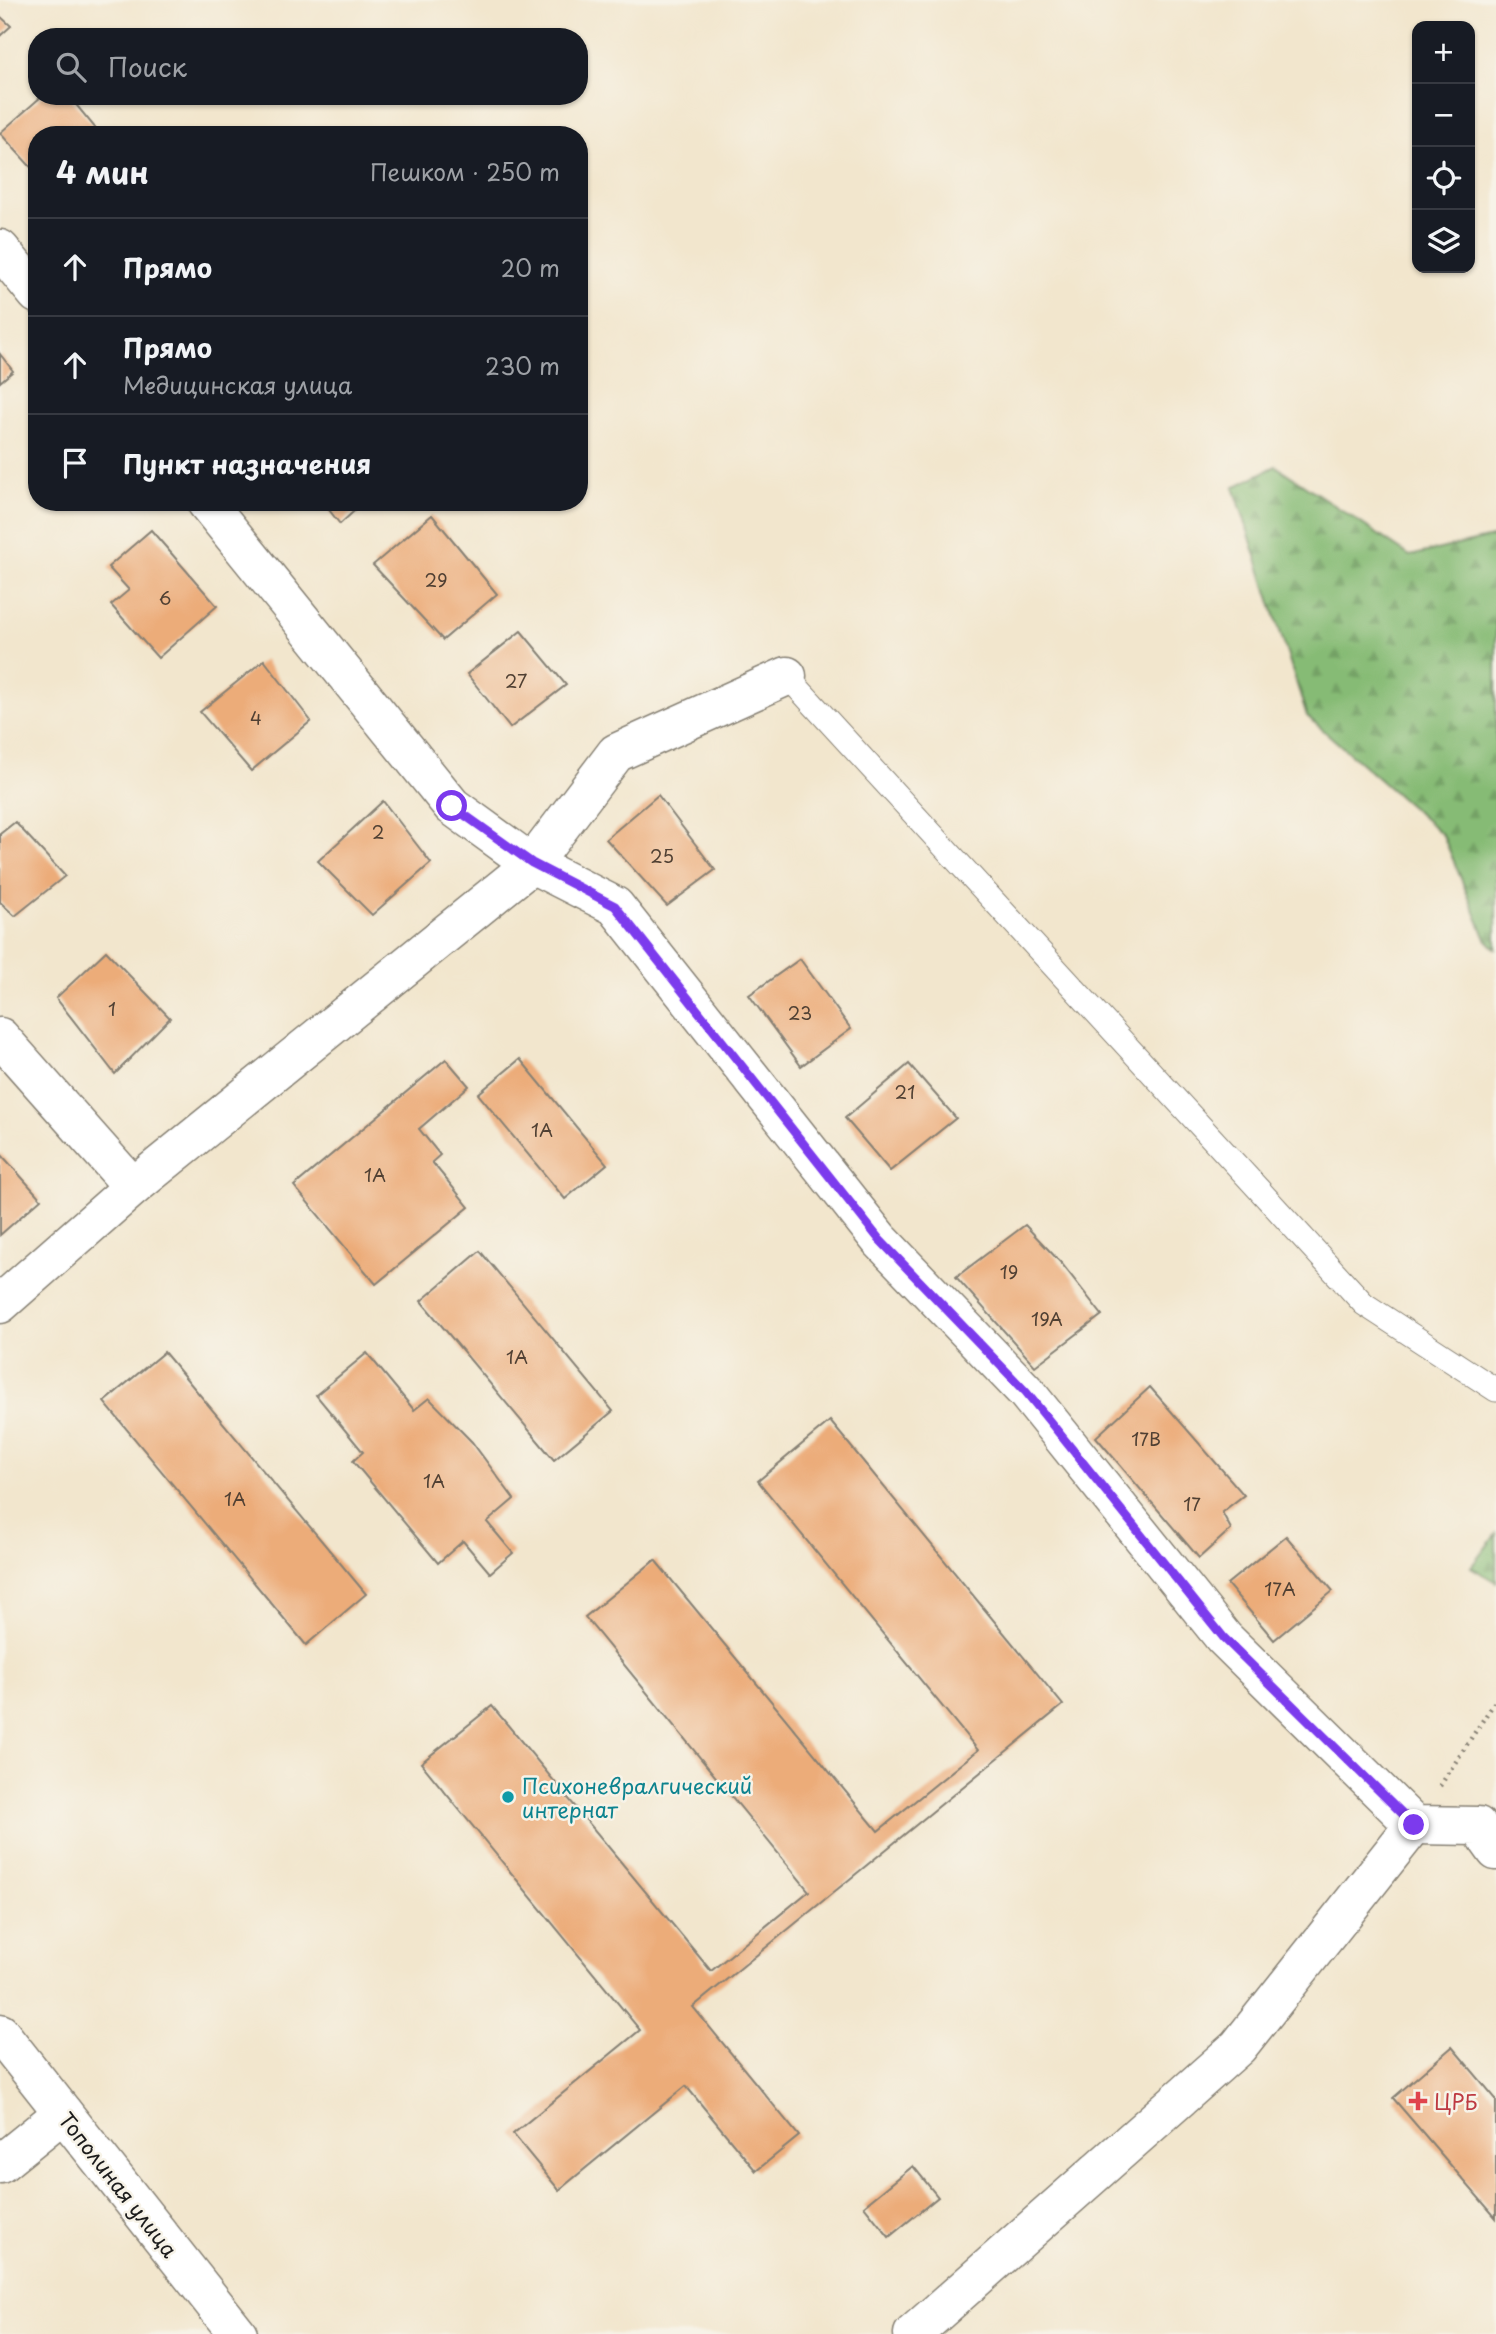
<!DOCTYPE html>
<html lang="ru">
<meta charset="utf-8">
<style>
body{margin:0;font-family:"Playpen Sans",sans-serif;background:#242831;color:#f1f3f6}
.controls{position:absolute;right:21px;top:21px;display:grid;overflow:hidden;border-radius:14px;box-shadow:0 2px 5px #0004}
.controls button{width:63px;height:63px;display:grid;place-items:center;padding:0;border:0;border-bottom:2px solid #363941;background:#171b24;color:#f1f3f6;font:35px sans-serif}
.stop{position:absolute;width:21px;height:21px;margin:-16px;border:5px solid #7c3aed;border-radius:50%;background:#fff}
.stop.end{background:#7c3aed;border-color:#fff;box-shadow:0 2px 7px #0008}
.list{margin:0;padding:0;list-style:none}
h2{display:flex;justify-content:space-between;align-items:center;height:91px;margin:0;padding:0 28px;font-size:30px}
h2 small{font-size:23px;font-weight:400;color:#9ea1a6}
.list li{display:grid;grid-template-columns:46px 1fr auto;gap:21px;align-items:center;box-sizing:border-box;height:98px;padding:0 28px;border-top:2px solid #363941}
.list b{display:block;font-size:26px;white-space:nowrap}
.list p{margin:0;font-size:23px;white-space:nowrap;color:#9ea1a6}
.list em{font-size:23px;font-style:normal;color:#9ea1a6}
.icon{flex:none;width:38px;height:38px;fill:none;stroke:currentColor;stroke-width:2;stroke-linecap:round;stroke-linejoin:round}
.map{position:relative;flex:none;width:1496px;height:2334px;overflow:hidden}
.search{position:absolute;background:#171b24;box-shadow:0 2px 5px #0004;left:28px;top:28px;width:560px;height:77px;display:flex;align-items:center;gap:18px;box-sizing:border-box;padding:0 24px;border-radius:28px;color:#9ea1a6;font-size:26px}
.panel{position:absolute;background:#171b24;box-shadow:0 2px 5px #0004;left:28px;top:126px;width:560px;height:385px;border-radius:28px}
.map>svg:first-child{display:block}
.forest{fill:url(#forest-firs);stroke:#516c48;stroke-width:2}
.building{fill:#ecac79}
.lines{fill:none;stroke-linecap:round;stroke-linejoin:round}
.lane-casing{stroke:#878174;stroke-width:25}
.street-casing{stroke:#878174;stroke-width:41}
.secondary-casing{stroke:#878174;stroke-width:41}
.path{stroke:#878174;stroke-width:4.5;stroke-dasharray:2 5;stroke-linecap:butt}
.lane{stroke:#fff;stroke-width:23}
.street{stroke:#fff;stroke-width:38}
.secondary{stroke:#fff;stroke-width:38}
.route{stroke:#7c3aed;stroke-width:9}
.culture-dot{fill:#0f9aa8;stroke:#f7f3e8;stroke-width:2.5}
.health-dot{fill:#e0444e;stroke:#f7f3e8;stroke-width:2.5}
.labels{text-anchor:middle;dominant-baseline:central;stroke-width:5;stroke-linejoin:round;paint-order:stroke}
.number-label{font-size:18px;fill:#504033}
.culture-label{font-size:21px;fill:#0d838f;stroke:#f7f3e8;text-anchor:start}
.health-label{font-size:21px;fill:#be3a42;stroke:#f7f3e8;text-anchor:start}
.street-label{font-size:21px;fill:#1c1c1c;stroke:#f7f3e8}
</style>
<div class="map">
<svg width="1496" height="2334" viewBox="0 0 1496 2334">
<defs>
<pattern id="forest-firs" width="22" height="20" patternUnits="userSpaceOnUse" patternTransform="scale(1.75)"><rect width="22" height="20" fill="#86bb75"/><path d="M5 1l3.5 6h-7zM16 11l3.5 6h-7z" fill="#73a065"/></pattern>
</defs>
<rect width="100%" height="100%" fill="#f7f3e8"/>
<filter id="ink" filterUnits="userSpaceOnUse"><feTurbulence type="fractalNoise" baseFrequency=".0143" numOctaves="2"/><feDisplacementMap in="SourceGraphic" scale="14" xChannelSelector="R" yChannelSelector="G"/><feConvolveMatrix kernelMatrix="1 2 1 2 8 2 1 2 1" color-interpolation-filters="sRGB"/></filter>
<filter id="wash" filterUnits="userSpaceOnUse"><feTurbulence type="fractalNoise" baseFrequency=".00686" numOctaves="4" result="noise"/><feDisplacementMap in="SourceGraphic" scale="28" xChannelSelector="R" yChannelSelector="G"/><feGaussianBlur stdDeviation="1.57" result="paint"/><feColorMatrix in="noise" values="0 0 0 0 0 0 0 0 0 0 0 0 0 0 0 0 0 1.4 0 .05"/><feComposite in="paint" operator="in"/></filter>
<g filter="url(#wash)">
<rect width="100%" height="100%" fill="#f2e6cd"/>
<!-- forest -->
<g class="forest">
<path d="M1276,466L1410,556L1496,536V949L1486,939L1443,835L1307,716L1234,487Z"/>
<path d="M1496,1534V1582L1471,1567Z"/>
</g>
<g id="blocks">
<!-- building -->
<g class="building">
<path d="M0,16L11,26L0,36Z"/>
<path d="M42,96H69L101,135H37V174L0,133Z"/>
<path d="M0,354L13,371L0,382Z"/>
<path d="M323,502H364L340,524Z"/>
<path d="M432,515L497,594L443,640L373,565Z"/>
<path d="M151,530L217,606L158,658L111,605L129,590L108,567Z"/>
<path d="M521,631L566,685L510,728L467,674Z"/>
<path d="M264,660L311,721L251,771L200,712Z"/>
<path d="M658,795L715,870L667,906L606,839Z"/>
<path d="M383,801L431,863L372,915L318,861Z"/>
<path d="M15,822L65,876L15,916L0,902V834Z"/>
<path d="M106,951L170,1018L115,1074L56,998Z"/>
<path d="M800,959L851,1029L801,1066L749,995Z"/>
<path d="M446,1059L469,1086L419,1129L440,1155L432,1162L469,1207L376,1284L294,1186Z"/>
<path d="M520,1059L607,1164L565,1199L478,1094Z"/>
<path d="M909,1064L956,1118L890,1171L845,1118Z"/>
<path d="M0,1153L41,1199L0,1235Z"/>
<path d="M1025,1225L1062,1264L1102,1315L1035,1366L956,1277Z"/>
<path d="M480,1251L613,1411L554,1460L421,1301Z"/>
<path d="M164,1352L366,1594L306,1645L104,1402Z"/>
<path d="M367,1353L414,1410L429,1398L472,1442L514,1499L487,1522L513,1553L490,1573L463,1541L438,1563L353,1461L363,1452L316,1395Z"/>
<path d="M1150,1387L1244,1495L1222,1512L1231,1529L1199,1558L1096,1437Z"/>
<path d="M830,1421L1063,1705L693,2007L799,2136L756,2171L686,2086L559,2190L513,2134L640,2030L421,1763L492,1706L711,1971L809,1891L585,1617L655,1560L878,1831L978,1750L758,1481Z"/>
<path d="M1286,1536L1333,1591L1274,1640L1227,1584Z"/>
<path d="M1452,2047L1496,2099V2218L1393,2098Z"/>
<path d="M913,2166L938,2197L889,2237L864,2206Z"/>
</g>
</g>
</g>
<g filter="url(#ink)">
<use href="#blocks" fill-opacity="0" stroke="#878174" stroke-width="2"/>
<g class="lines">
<defs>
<path id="lane" d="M787,676L1364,1304L1496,1390"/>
<g id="street">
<path d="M0,249L37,294"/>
<path d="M206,502L452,806L532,864L615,906L879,1239L1026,1392L1224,1638L1414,1825L1478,1826L1496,1851"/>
<path d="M0,1037L133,1187"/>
<path d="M0,1304L133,1187L532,864L616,753L787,676"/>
<path d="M0,2164L63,2113"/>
<path d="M913,2334L1238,2047L1414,1825"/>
</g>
<path id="secondary" d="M0,2033L238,2334"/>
</defs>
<!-- lane casing -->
<use href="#lane" class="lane-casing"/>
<!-- street casing -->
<use href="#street" class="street-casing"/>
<!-- secondary casing -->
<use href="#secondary" class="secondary-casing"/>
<!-- path -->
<path class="path" d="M1440,1786L1496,1700"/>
<!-- lane -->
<use href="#lane" class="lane"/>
<!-- street -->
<use href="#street" class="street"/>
<!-- secondary -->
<use href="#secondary" class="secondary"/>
</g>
</g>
<g class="lines" filter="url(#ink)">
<!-- route -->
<path class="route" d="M452,806L532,863L615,906L879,1239L1026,1392L1224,1638L1414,1825"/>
</g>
<!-- markers -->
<circle class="culture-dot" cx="508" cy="1797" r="7"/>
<path class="health-dot" d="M1414.5 2090.5h7v7h7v7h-7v7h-7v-7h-7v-7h7z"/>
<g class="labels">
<!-- number labels -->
<g class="number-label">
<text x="436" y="579">29</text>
<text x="165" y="597">6</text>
<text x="516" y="680">27</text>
<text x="256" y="717">4</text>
<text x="378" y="831">2</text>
<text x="662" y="855">25</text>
<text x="112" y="1008">1</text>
<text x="800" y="1012">23</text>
<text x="905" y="1091">21</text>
<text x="542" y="1129">1А</text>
<text x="375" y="1174">1А</text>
<text x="1009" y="1271">19</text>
<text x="1047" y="1318">19А</text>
<text x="517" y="1356">1А</text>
<text x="1146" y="1438">17В</text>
<text x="434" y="1480">1А</text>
<text x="235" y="1498">1А</text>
<text x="1192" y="1503">17</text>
<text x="1280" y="1588">17А</text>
</g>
<!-- culture labels -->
<g class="culture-label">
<text x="522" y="1785">Психоневралгический<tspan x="522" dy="24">интернат</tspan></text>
</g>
<!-- health labels -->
<g class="health-label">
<text x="1434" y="2101">ЦРБ</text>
</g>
<!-- street labels -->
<g class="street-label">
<text transform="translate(119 2184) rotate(52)">Тополиная улица</text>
</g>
</g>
</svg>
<div class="controls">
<button>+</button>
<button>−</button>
<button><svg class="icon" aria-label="locate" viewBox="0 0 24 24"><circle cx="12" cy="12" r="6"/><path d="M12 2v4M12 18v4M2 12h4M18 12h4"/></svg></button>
<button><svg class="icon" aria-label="layers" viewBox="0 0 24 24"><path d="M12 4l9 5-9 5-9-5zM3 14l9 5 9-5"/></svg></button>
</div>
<div class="stop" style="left:452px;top:806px"></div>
<div class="stop end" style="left:1414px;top:1825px"></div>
<div class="search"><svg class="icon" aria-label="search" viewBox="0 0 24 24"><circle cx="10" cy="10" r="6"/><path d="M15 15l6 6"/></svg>Поиск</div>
<section class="panel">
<h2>4 мин<small>Пешком · 250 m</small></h2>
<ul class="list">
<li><svg class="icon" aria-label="ahead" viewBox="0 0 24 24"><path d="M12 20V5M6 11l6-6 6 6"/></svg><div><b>Прямо</b></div><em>20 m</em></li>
<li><svg class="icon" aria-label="ahead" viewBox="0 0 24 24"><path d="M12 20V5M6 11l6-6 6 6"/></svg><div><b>Прямо</b><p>Медицинская улица</p></div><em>230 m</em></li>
<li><svg class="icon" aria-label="arrive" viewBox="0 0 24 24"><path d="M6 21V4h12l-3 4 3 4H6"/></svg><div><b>Пункт назначения</b></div></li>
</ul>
</section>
</div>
